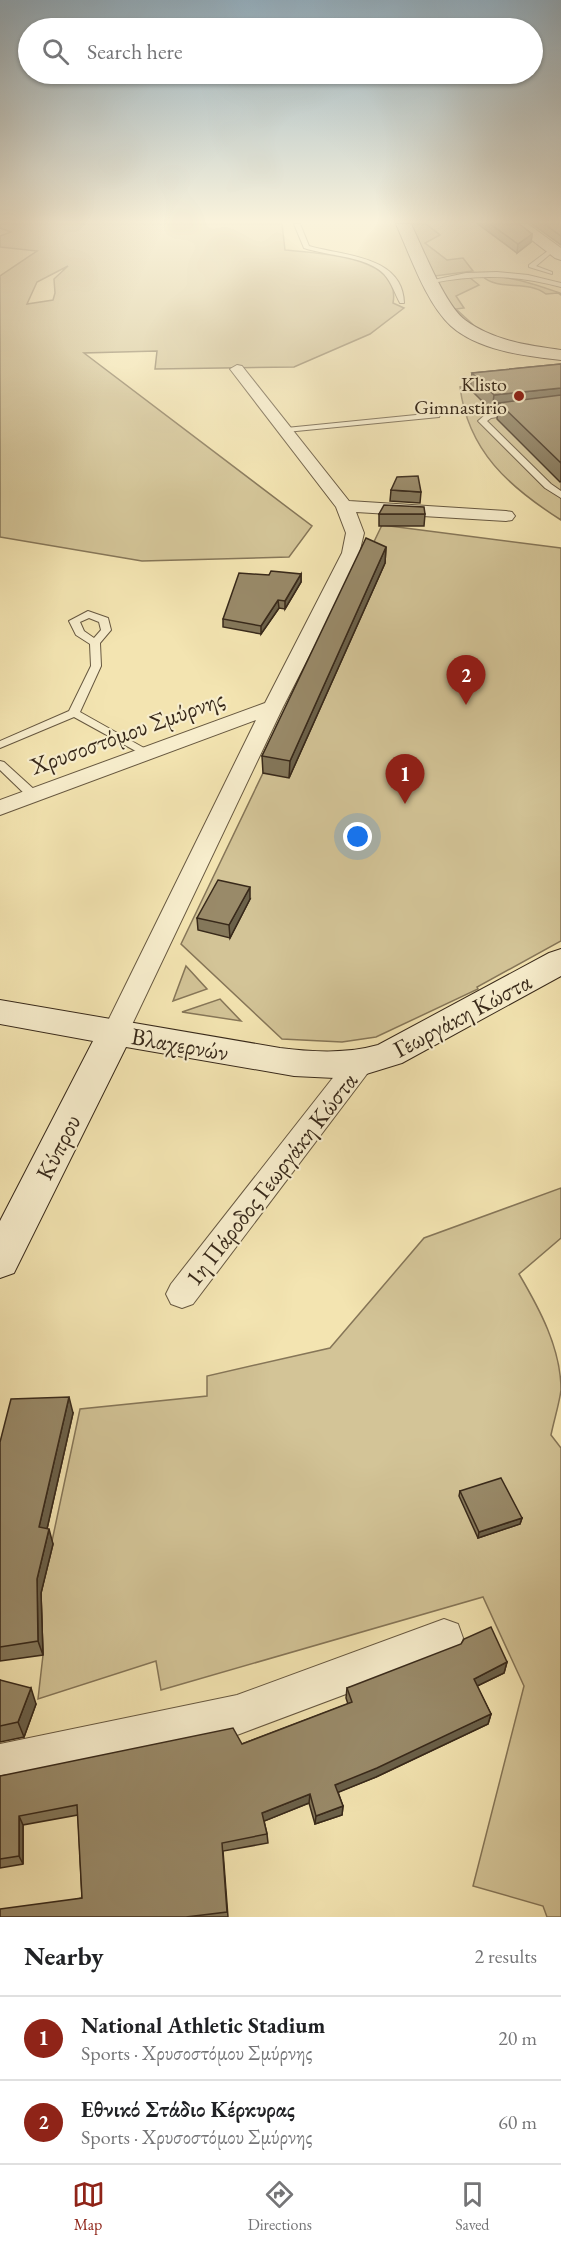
<!DOCTYPE html>
<meta charset="utf-8">
<style>
body{margin:0;font-family:"EB Garamond",serif;background:#f6f6f6;color:#202124}
.you{position:absolute;left:358px;top:837px;width:21px;height:21px;margin:-15px;border:4px solid #fff;border-radius:50%;background:#1a73e8;box-shadow:0 0 0 9px #1a73e833}
.badge{display:grid;place-items:center;width:39px;height:39px;border-radius:50%;background:#8f2418;color:#fff;font-size:20px;font-weight:700}
.pin{position:absolute;translate:-50% -50px;filter:drop-shadow(0 2px 3px #0008)}
.pin::after{content:'';position:absolute;top:32px;width:21px;height:18px;background:inherit;clip-path:polygon(0 0,100% 0,50% 100%)}
.list{margin:0;padding:0;list-style:none}
h2{display:flex;justify-content:space-between;align-items:center;height:78px;margin:0;padding:0 24px;font-size:26px}
h2 small{font-size:20px;font-weight:400;color:#757577}
.list li{display:grid;grid-template-columns:39px 1fr auto;gap:18px;align-items:center;box-sizing:border-box;height:84px;padding:0 24px;border-top:2px solid #e0e0e0}
.list b{display:block;font-size:22px;white-space:nowrap}
.list p{margin:0;font-size:20px;white-space:nowrap;color:#757577}
.list em{font-size:20px;font-style:normal;color:#757577}
.icon{flex:none;width:33px;height:33px;fill:none;stroke:currentColor;stroke-width:2;stroke-linecap:round;stroke-linejoin:round}
.map{position:relative;flex:none;width:561px;height:1917px;overflow:hidden}
.search{position:absolute;background:#fff;box-shadow:0 2px 4px #0004;left:18px;right:18px;top:18px;height:66px;display:flex;align-items:center;gap:15px;box-sizing:border-box;padding:0 21px;border-radius:33px;color:#757577;font-size:22px}
.sheet{height:246px;background:#fff}
nav{display:flex;justify-content:space-around;align-items:center;box-sizing:border-box;height:84px;border-top:2px solid #e0e0e0;background:#fff;font-size:16px;color:#757577}
nav a{display:grid;justify-items:center;gap:3px}
nav .on{color:#8f2418}
.map>svg:first-child{display:block}
.green{fill:#d3c497;stroke:#867658;stroke-width:1.5;fill-rule:evenodd}
.lines{fill:none;stroke-linecap:round;stroke-linejoin:round}
.lane-casing{stroke:#675840;stroke-width:2}
.street-casing{stroke:#675840;stroke-width:2}
.secondary-casing{stroke:#38291a;stroke-width:2}
.lane{fill:#f7edcc;fill-rule:evenodd}
.street{fill:#f7edcc;fill-rule:evenodd}
.secondary{fill:#f7edcc;fill-rule:evenodd}
.wall{fill:#84775a;stroke:#38291a;stroke-width:1.5}
.shaded-wall{fill:#6b614a;stroke:#38291a;stroke-width:1.5}
.building{fill:#998a69;stroke:#38291a;stroke-width:1.5}
.poi-dot{fill:#8f2418;stroke:#f7edcc;stroke-width:2}
.labels{text-anchor:middle;dominant-baseline:central;stroke-width:4.5;stroke-linejoin:round;paint-order:stroke}
.far-poi-label{font-size:20px;fill:#38291a;stroke:#f7edcc;text-anchor:end}
.street-label{font-size:24px;fill:#38291a;stroke:#f7edcc}
</style>
<div class="map">
<svg width="561" height="1917" viewBox="0 0 561 1917">
<rect width="100%" height="100%" fill="#f3e4b1"/>
<filter id="stains"><feTurbulence type="fractalNoise" baseFrequency=".00333" numOctaves="4"/><feColorMatrix values="0 0 0 0 .2 0 0 0 0 .09 0 0 0 0 .02 0 0 0 .5 -.17"/></filter>
<radialGradient id="worn" r=".72"><stop offset=".6" stop-color="#630" stop-opacity="0"/><stop offset="1" stop-color="#630" stop-opacity=".3"/></radialGradient>
<!-- green -->
<g class="green">
<path d="M0,224H282L285,250C318,253 402,256 393,303L404,308L370,334L294,367L155,369L157,351L84,353L312,526L289,557L142,561L0,537V276L37,251L0,247V236L11,232L0,228ZM68,266L54,279L55,293L53,300L27,304L37,282Z"/>
<path d="M410,224H426L440,235L425,243L447,260L463,258L473,271L435,276Z"/>
<path d="M482,276C509,275 534,284 560,293L561,295L558,293L546,294C527,279 499,292 482,276Z"/>
<path d="M469,277L479,285L456,296L464,308L456,309L481,332L529,350L475,331L451,308L438,281Z"/>
<path d="M561,374V520C509,487 468,451 460,387Z"/>
<path d="M382,525L561,548V941L477,987L478,989L376,1037L342,1042L282,1039L181,944Z"/>
<path d="M186,966L207,989L173,1001Z"/>
<path d="M220,999L241,1021L182,1012Z"/>
<path d="M561,1188V1238L519,1274C539,1308 561,1348 561,1390C559,1405 554,1420 551,1435L561,1448V1917H547L543,1906L473,1886L524,1686L483,1597L161,1690L156,1661L38,1699L43,1655L41,1593L80,1409L207,1396V1376L330,1348L424,1238Z"/>
</g>
<g class="lines">
<defs>
<g id="lane">
<path d="M294,224H300L309,246C342,256 403,255 404,303H400C395,294 392,283 384,274C367,256 327,256 304,248Z"/>
<path d="M553,247L555,250L536,266L552,272V274L529,267V265Z"/>
<path d="M497,272L528,275L561,283V287C517,275 477,274 432,283L429,281L466,273Z"/>
<path d="M514,410H517V414L491,418L487,421L551,484L561,491V498L545,488L478,421L486,414Z"/>
<path d="M436,413L440,415L439,417L286,432L282,430L286,428Z"/>
<path d="M88,611L108,618L111,630L100,643L101,666L80,712L153,753L151,755H143L74,717L0,748V741L69,711L91,666L90,644L76,635L69,621ZM89,618L99,622L101,630L94,638L84,631L80,622Z"/>
<path d="M0,761L4,762L37,792L39,795L37,798H29L0,770Z"/>
</g>
<g id="street">
<path d="M237,365L242,366L349,501L506,511L512,512L515,516L512,520L506,521L356,512L364,533L357,562L283,707L128,1033L125,1040L115,1043L105,1040L102,1033L256,720L0,815V800L265,703L342,553L346,533L336,507L230,369Z"/>
<path d="M360,1053L370,1056L374,1063L370,1070L193,1304L182,1308L171,1304L166,1294L171,1284L350,1056Z"/>
<path d="M444,1619L458,1624L463,1638L458,1652L237,1735L0,1784V1744L237,1695Z"/>
</g>
<g id="secondary">
<path d="M396,224H411C423,249 445,305 465,320C494,341 527,345 561,350V360C526,356 479,351 451,326C426,303 410,255 396,224Z"/>
<path d="M511,224H528L561,248V260L555,258Z"/>
<path d="M561,949V976L402,1063L363,1075L335,1078L294,1076L126,1047L14,1273L0,1278V1221L93,1041L0,1024V1000L280,1048C312,1052 346,1054 378,1045L549,953Z"/>
</g>
</defs>
<!-- lane casing -->
<use href="#lane" class="lane-casing"/>
<!-- street casing -->
<use href="#street" class="street-casing"/>
<!-- secondary casing -->
<use href="#secondary" class="secondary-casing"/>
<!-- lane -->
<use href="#lane" class="lane"/>
<!-- street -->
<use href="#street" class="street"/>
<!-- secondary -->
<use href="#secondary" class="secondary"/>
</g>
<!-- wall -->
<g class="wall">
<path d="M478,224H519L532,234L531,242L517,253Z"/>
<path d="M532,224H561V245Z"/>
<path d="M561,364V481L560,482L497,419L498,410L492,411L470,389L472,373Z"/>
<path d="M391,490L421,492L420,503L390,501Z"/>
<path d="M379,514H425L424,526H379Z"/>
<path d="M386,547L385,563L289,778L263,773L262,756Z"/>
<path d="M301,574V582L285,609L279,608L261,634L223,627V619L269,575Z"/>
<path d="M250,899L230,938L198,930L197,918Z"/>
<path d="M73,1413L47,1529L53,1544L41,1593L43,1655L0,1661V1442Z"/>
<path d="M460,1491L522,1518L520,1524L478,1538L459,1496Z"/>
<path d="M507,1662L504,1673L477,1686L491,1714L488,1724L376,1777L338,1792L343,1806L342,1815L315,1824L309,1803L264,1821L267,1834L268,1843L223,1851L228,1917H0L82,1898L78,1815L23,1825V1864L0,1868V1776L242,1744L348,1704L346,1698L347,1688Z"/>
<path d="M0,1680L36,1704L24,1737L0,1742Z"/>
</g>
<!-- shaded-wall -->
<g class="shaded-wall">
<path d="M532,234L531,242L517,253L518,244Z"/>
<path d="M561,388V404L499,403L498,410L492,411L494,395Z"/>
<path d="M386,547L385,563L289,778L290,761Z"/>
<path d="M301,574V582L285,609V601Z"/>
<path d="M278,600L279,608L261,634V626Z"/>
<path d="M250,887V899L230,938L229,925Z"/>
<path d="M69,1397L73,1413L44,1542L39,1527Z"/>
<path d="M522,1518L520,1524L478,1538L479,1532Z"/>
<path d="M49,1529L53,1544L41,1593L43,1655L38,1641L37,1579Z"/>
<path d="M507,1662L504,1673L471,1689L474,1679Z"/>
<path d="M31,1688L36,1704L24,1737L18,1722Z"/>
<path d="M491,1714L488,1724L376,1777L334,1794L335,1785Z"/>
<path d="M310,1794L309,1803L262,1822V1813Z"/>
<path d="M343,1806L342,1815L315,1824L316,1816Z"/>
<path d="M19,1816L23,1825V1864L19,1856Z"/>
</g>
<!-- building -->
<g class="building">
<path d="M490,224H519L532,234L518,244Z"/>
<path d="M544,224H561V236Z"/>
<path d="M561,364V388L494,395L472,373Z"/>
<path d="M561,395V463L499,403Z"/>
<path d="M418,476L421,492L391,490L397,477Z"/>
<path d="M384,505L424,507L425,514H379Z"/>
<path d="M366,538L386,547L290,761L262,756Z"/>
<path d="M271,571L301,574L285,601L278,600L261,626L223,619L239,573L269,575Z"/>
<path d="M218,880L250,887L229,925L197,918Z"/>
<path d="M69,1397L39,1527L49,1529L37,1579L38,1641L0,1647V1442L11,1399Z"/>
<path d="M501,1478L522,1518L479,1532L460,1491Z"/>
<path d="M491,1627L507,1662L474,1679L491,1714L377,1768L335,1785L343,1806L316,1816L310,1794L262,1813L267,1834L222,1843L227,1912L186,1917H0V1909L82,1898L77,1805L19,1816V1856L0,1859V1776L233,1728L242,1744L352,1702L347,1688L461,1644L464,1639Z"/>
<path d="M0,1680L31,1688L18,1722L0,1726Z"/>
</g>
<!-- sky -->
<linearGradient id="sky" x2="0" y2="1"><stop stop-color="#93aebe"/><stop offset="0.45" stop-color="#faf3dc"/><stop offset="1" stop-color="#faf3dc" stop-opacity="0"/></linearGradient>
<rect width="561" height="493" fill="url(#sky)"/>
<!-- markers -->
<circle class="poi-dot" cx="519" cy="396" r="6"/>
<g class="labels">
<!-- far-poi labels -->
<g class="far-poi-label">
<text x="507" y="384">Klisto<tspan x="507" dy="23">Gimnastirio</tspan></text>
</g>
<!-- street labels -->
<g class="street-label">
<text transform="translate(127 732) rotate(-20)">Χρυσοστόμου Σμύρνης</text>
<text transform="translate(462 1015) rotate(-28)">Γεωργάκη Κώστα</text>
<text transform="translate(180 1044) rotate(10)">Βλαχερνών</text>
<text transform="translate(58 1147) rotate(-63)">Κύπρου</text>
<text transform="translate(271 1179) rotate(-52)">1η Πάροδος Γεωργάκη Κώστα</text>
</g>
</g>
<rect width="100%" height="100%" filter="url(#stains)"/>
<rect width="100%" height="100%" fill="url(#worn)"/>
</svg>
<div class="you"></div>
<div class="pin badge" style="left:405px;top:804px">1</div>
<div class="pin badge" style="left:466px;top:705px">2</div>
<div class="search"><svg class="icon" aria-label="search" viewBox="0 0 24 24"><circle cx="10" cy="10" r="6"/><path d="M15 15l6 6"/></svg>Search here</div>
</div>
<section class="sheet">
<h2>Nearby<small>2 results</small></h2>
<ul class="list">
<li><span class="badge">1</span><div><b>National Athletic Stadium</b><p>Sports · Χρυσοστόμου Σμύρνης</p></div><em>20 m</em></li>
<li><span class="badge">2</span><div><b>Εθνικό Στάδιο Κέρκυρας</b><p>Sports · Χρυσοστόμου Σμύρνης</p></div><em>60 m</em></li>
</ul>
</section>
<nav>
<a class="on"><svg class="icon" aria-label="map" viewBox="0 0 24 24"><path d="M3 6l6-2 6 2 6-2v14l-6 2-6-2-6 2zM9 4v14M15 6v14"/></svg>Map</a>
<a><svg class="icon" aria-label="directions" viewBox="0 0 24 24"><path d="M12 3l9 9-9 9-9-9zM9 14v-3h6M13 9l2 2-2 2"/></svg>Directions</a>
<a><svg class="icon" aria-label="saved" viewBox="0 0 24 24"><path d="M7 4h10v16l-5-4-5 4z"/></svg>Saved</a>
</nav>
